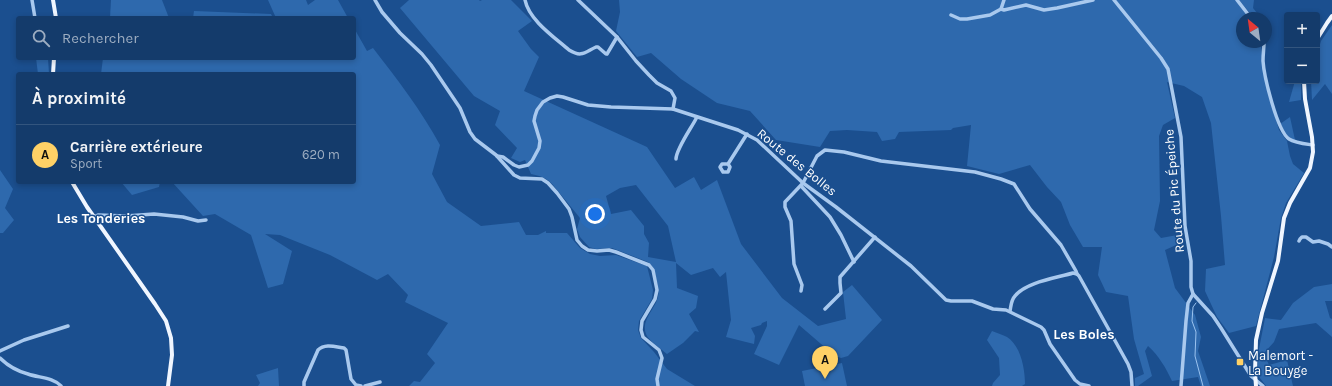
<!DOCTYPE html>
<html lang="fr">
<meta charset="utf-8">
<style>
body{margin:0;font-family:Karla,sans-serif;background:#1d4271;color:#f1f3f6}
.controls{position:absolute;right:12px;top:12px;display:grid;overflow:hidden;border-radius:4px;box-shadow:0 2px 6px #0003}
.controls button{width:36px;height:36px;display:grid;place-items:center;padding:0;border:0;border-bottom:1px solid #33557e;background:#143b6b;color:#f1f3f6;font:20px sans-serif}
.compass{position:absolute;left:1236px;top:12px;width:36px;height:36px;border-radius:50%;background:#143b6b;box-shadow:0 2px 6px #0003;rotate:331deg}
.you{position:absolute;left:595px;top:214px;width:14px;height:14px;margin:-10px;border:3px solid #fff;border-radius:50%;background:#1a73e8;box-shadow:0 0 0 6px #1a73e833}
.badge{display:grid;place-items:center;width:26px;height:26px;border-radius:50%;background:#ffd166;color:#111;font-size:13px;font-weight:700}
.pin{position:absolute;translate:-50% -33px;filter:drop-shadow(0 1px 2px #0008)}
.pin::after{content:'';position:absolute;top:21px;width:14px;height:12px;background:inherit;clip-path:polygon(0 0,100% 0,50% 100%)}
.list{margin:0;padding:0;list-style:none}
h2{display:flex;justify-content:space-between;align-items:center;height:52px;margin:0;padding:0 16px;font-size:17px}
h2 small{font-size:13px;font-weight:400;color:#9dadc1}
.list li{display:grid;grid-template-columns:26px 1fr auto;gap:12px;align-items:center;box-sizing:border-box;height:60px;padding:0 16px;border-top:1px solid #33557e}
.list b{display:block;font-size:15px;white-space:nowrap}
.list p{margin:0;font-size:13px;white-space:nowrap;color:#9dadc1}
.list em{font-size:13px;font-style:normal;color:#9dadc1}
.icon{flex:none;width:22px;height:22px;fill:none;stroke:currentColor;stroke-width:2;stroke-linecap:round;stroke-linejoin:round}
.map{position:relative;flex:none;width:1332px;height:386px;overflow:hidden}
.search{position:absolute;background:#143b6b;box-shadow:0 2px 6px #0003;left:16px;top:16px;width:340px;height:44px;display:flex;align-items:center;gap:10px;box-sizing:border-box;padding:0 14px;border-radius:4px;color:#9dadc1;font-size:15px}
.panel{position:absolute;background:#143b6b;box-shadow:0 2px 6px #0003;left:16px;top:72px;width:340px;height:112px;border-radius:4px}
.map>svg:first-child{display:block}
.green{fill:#2e69ad;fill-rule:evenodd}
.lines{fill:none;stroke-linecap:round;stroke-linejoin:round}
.stream{stroke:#9cc4f0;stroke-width:1}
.minor{stroke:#a9c9ee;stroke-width:3.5}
.major{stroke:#f0f6ff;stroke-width:4}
.poi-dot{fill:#ffd166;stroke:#1b4f8f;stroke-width:1.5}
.labels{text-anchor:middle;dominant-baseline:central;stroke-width:3;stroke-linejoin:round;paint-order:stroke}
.street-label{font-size:13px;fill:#fff;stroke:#1b4f8f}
.poi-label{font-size:13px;fill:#fff;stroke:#1b4f8f;text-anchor:start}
.neighbourhood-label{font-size:14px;font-weight:bold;fill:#fff;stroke:#1b4f8f}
</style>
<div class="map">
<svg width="1332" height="386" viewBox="0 0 1332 386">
<rect width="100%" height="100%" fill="#1b4f8f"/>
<!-- green -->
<g class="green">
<path d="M111,0H162L169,18H110Z"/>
<path d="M268,0H306L308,5L315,0H338L348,18H276Z"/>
<path d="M409,0H479L480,1L482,0H511L532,21L518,31L531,49L539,57L524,91L647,147L675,188L694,177L701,190L717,180L741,244L782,298L818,326L846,319L843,292L852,285L882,320L848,356L841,358L835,356L799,325L779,365L754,354L767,326V321L762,323L761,325L751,328L755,336L754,344L726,337L731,320L726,272L720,277L713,268L691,275L676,263L677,288L698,296L696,308L689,314L699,332L695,331L683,343L667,354C661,349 648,340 646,334C641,321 653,311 657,300C660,293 658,285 656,278C655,271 653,266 648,262L612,248L596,249L589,247L580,237L577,229L580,218L553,185C546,177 540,176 531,174L525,160L520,162L511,158L517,148L495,125L500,111L474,96L400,8ZM636,185L668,226L676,262L648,257L649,243L644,234V226L631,210L611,214L606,196L620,188Z"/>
<path d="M619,0H1237L1249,18H1242V42H1261L1263,67L1268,92L1279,130L1287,141L1290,156L1293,164L1304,173L1286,203L1281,218L1274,257L1256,326L1229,333L1217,317L1205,291L1206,269L1225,265L1221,216L1211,123L1202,97L1184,86L1167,82L1175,118L1163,125L1159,136L1160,201L1154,230L1161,238L1183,234V242L1165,250L1175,288L1195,315L1201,337L1198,351L1210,386H1201L1198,377L1172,381C1166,368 1159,356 1148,346L1145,351L1152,376L1138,386H1135V378L1144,374L1134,339L1128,296L1106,292L1098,275L1102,247H1083L1070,225L1061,202L1047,187L1030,165L999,174L967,166L971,125L953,128L951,130L899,132L895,139L882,141L877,132L847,130L830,131L820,147L776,140L750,111L717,103L681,79L651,53L637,57L616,31L620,12Z"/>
<path d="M1239,0H1254L1253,8L1261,18H1254Z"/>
<path d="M194,11L271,14L273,18H193Z"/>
<path d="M1332,25V94L1325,84L1312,100L1311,81H1317V54L1321,41Z"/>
<path d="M354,28L367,51L373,48C397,79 421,110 440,145L432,174L447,202L481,226L519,222L526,235H538L546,231V233H567L580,248L590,254L600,256L616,255L647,266L653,290L652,299L639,321L638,330L641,338L654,352L667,369L695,386H409L414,381L420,382L435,363L427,354L448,323L405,302L408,295L388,274L377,280L330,255L280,235L265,234L292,251L283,284L268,288L251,235L215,214L203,216L172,182H354V74H101L103,58H354Z"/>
<path d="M36,58H48L49,74H38Z"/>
<path d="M1295,81H1301V100L1289,102Z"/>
<path d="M1290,117L1295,140C1287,137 1283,132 1280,124Z"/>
<path d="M0,170L13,189L5,208L14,220L3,233H0Z"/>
<path d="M121,182H160L159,187L132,195Z"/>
<path d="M1332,284V301H1325L1330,318L1332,319V337L1316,323L1279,329L1274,342L1264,353L1269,365L1287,360L1293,386H1266L1257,374L1259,349L1265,318L1281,320L1293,303L1314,287Z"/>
<path d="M992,331C997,333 1003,335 1007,337C1021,346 1025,369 1025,384L1022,386H992L993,383L1000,375L999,358L987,340Z"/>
<path d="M842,363L847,386H805L802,371Z"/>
<path d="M278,368L279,386H258L260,383L256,375Z"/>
</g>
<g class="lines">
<!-- stream -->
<path class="stream" d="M1196,303L1193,307L1192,321L1196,332L1195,356L1203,386"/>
<!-- minor -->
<g class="minor">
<path d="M32,0L35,18"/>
<path d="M375,0L382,12L400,33L422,54L431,65L460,108L470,132L475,139L496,155L514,175L520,178L542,179L548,183L557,193L569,209L572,217L577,240L582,246L588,250L597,251L609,250L616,252L649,265L653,270L657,290L655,299L642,321L641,330L643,337L659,350L662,358L657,379L658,386"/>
<path d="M525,0C529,20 554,37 569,50C582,58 585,52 596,47H598L606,54H607L617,37"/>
<path d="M578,0L617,37L636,61L649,75L657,83L671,91L675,98L673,109"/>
<path d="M1114,0L1161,58L1168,69L1181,137L1185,226L1191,261V287L1193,294L1213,316L1221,328L1251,376L1263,386"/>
<path d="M1237,0L1251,18"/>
<path d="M1001,9L1004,0"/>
<path d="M951,15L960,19H967L990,15L1001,9L1004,10L1026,5L1044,10L1057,8L1093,0"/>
<path d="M1264,42C1264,48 1263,54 1263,61C1264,76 1277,131 1289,139C1295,143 1306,144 1313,145"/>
<path d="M497,156L503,157L514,165L519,167L528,165L532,161L539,148L540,141L534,121L535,116L537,110L543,102L550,98L557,96L563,97L588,105L611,107L673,109L738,130L757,140L803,183L836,207L911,266L946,300L951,301H972L993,309L1006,310L1041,327L1044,330L1050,344L1075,380L1080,384L1089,386"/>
<path d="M676,159C676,149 692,127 697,117"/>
<path d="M728,164L730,167L728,172H723L720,167L722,164H728L747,134"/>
<path d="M801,186L830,217L841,235L854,262"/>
<path d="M94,217L98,215L126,216L154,214L183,217L198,221L206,220"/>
<path d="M1299,241L1300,239L1302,237H1306L1313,242L1319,241L1328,244L1332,247"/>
<path d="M801,291L802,285L794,264L791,221L785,207V202L803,183L817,156L825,150L844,152L881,161L975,172L1001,179L1014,184L1030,209L1061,245L1076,271L1077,274"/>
<path d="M825,309L841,293L840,283V277L875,237"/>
<path d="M1010,311C1011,306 1011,300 1015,296C1026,282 1056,278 1073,273L1077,274L1079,276L1128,364L1131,372L1132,386"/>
<path d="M0,351L24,340L68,326"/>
<path d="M0,358C8,366 17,371 28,374C39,378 53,377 61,386"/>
<path d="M304,386V382L318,350C325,343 336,347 344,348L346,350L351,379L356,385L361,386"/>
<path d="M365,386L380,382"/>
<path d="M1181,386L1186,321L1188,303L1193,294"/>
</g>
<!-- major -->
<g class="major">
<path d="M53,0L56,18"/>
<path d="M1317,39L1327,23L1332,16"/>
<path d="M53,74L54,58"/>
<path d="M72,182L87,207L155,304L166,321L171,338L172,355L168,386"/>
<path d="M1256,386L1255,373L1256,340L1262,313L1278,261L1284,218L1290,203L1310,168L1313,152L1312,137L1305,99L1304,81"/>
</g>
</g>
<!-- markers -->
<rect class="poi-dot" x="1236" y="358" width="8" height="8" rx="2"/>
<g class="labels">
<!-- street labels -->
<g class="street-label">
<text transform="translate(797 162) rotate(39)">Route des Bolles</text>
<text transform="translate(1174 191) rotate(-95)">Route du Pic Épeiche</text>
</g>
<!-- poi labels -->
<g class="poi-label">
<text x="1248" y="355">Malemort -<tspan x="1248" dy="15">La Bouyge</tspan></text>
</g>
<!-- neighbourhood labels -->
<g class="neighbourhood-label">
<text x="101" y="218">Les Tonderies</text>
<text x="1084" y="334">Les Boles</text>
</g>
</g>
</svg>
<div class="controls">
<button>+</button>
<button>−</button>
</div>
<svg class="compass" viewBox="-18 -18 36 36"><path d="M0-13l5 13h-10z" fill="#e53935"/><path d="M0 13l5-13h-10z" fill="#9dadc1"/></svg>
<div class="you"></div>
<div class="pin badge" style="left:825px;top:379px">A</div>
<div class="search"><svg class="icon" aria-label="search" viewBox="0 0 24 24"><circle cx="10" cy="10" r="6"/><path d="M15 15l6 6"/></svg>Rechercher</div>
<section class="panel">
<h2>À proximité<small></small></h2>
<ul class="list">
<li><span class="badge">A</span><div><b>Carrière extérieure</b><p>Sport</p></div><em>620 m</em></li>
</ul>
</section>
</div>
